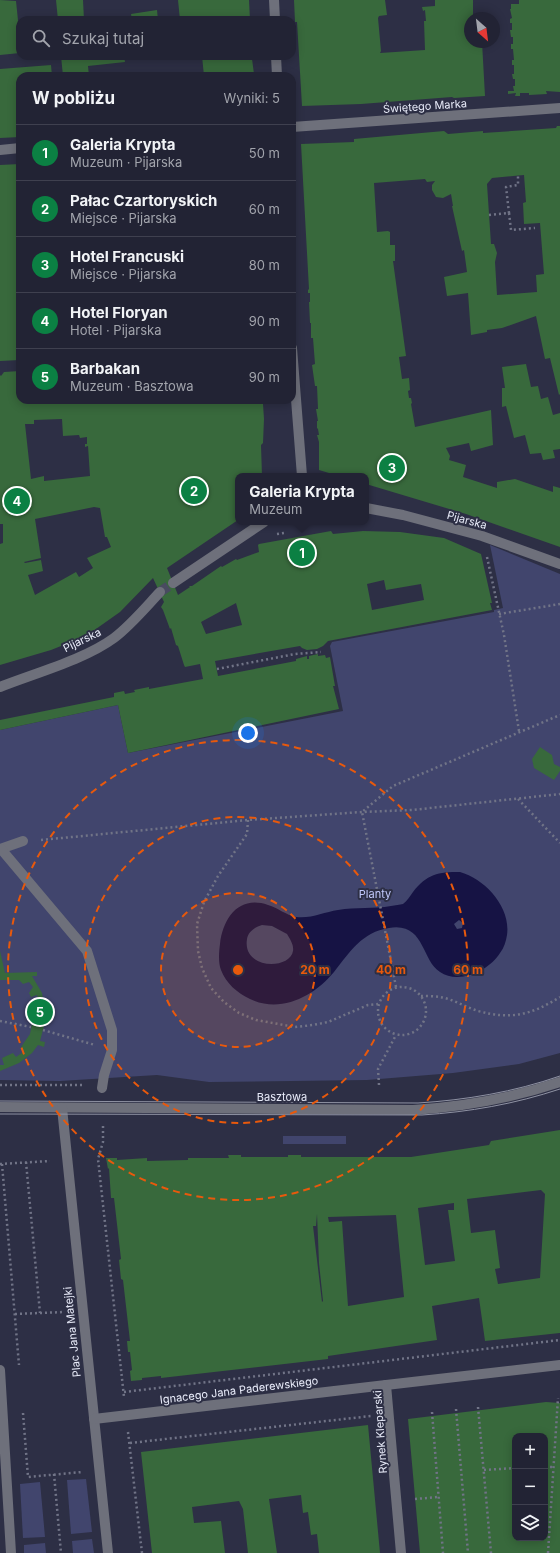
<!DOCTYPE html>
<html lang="pl">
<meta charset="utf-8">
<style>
body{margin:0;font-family:Inter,sans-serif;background:#2e2f40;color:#f1f3f6}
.controls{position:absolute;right:12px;bottom:12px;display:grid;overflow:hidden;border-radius:8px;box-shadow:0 2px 10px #0003}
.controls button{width:36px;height:36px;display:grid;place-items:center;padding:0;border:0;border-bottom:1px solid #3f404f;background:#222334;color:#f1f3f6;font:20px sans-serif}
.compass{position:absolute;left:464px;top:12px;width:36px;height:36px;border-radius:50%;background:#222334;box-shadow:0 2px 10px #0003;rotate:152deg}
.you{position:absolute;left:248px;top:733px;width:14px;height:14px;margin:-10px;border:3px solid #fff;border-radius:50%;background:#1a73e8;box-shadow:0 0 0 6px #1a73e833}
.badge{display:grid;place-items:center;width:26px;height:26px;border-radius:50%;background:#0b8043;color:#fff;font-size:13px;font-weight:700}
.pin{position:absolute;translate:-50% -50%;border:2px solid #fff;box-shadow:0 1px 4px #0006}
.popup{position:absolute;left:235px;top:473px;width:134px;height:52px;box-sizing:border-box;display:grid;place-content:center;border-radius:8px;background:#222334;filter:drop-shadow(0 1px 3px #0005);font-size:13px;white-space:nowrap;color:#a2a4ac}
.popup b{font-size:15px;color:#f1f3f6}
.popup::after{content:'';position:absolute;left:50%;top:100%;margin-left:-8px;border:8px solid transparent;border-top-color:#222334}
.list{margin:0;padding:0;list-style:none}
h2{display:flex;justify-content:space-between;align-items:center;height:52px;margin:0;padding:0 16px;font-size:17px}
h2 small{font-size:13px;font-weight:400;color:#a2a4ac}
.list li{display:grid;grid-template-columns:26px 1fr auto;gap:12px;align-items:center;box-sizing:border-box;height:56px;padding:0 16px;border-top:1px solid #3f404f}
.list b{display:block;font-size:15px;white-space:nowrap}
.list p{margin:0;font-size:13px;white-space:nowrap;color:#a2a4ac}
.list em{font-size:13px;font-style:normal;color:#a2a4ac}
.icon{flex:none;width:22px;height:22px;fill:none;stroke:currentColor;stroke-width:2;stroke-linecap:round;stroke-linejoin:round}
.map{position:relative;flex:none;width:560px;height:1553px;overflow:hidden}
.search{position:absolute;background:#222334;box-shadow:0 2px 10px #0003;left:16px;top:16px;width:280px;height:44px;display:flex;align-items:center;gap:10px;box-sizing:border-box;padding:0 14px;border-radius:12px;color:#a2a4ac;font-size:15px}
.panel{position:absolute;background:#222334;box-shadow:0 2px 10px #0003;left:16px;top:72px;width:280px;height:332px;border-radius:12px}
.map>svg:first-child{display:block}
.green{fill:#41456d}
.water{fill:#161344;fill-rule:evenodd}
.building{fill:#38693c;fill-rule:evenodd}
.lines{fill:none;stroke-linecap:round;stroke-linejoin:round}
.street-tunnel{stroke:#494b60;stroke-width:10;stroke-dasharray:10 5;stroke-linecap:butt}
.path{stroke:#717487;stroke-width:2.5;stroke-dasharray:2 3;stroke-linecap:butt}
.street{stroke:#6e707b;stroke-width:10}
.tram{stroke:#8f92a3;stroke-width:1}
.ring{fill:none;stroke:#e8590c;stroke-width:2;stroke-dasharray:7 5}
.labels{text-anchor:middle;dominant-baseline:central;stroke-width:4;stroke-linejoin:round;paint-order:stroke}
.street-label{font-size:11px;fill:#e8ebf9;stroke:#2d2f45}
.park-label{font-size:11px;fill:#c2c9fc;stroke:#2d2f45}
.centre{fill:#e8590c;stroke:#2d2f45;stroke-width:2}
.ring-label{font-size:12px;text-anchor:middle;font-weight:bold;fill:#e8590c;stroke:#2d2f45;stroke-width:4;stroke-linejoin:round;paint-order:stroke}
</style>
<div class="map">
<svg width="560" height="1553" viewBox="0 0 560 1553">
<rect width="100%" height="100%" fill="#2d2f45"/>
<!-- green -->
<g class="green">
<path d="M490,545L560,574V1053L519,1064L453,1073L367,1080L209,1082L157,1075L60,1081L0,1080V730L118,705L128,753L343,711L330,646L332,642L494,612V610L503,608Z"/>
<rect x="283" y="1136" width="63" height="8"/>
<path d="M86,1479L92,1532L71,1534L67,1480Z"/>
<path d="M40,1482L45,1537L23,1538L20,1484Z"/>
<path d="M92,1539L94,1553H73L72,1541Z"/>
<path d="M45,1543L46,1553H24V1545Z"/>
</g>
<!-- water -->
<path class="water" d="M460,872C485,879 511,907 507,935C506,941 504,948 500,953C490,970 459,985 440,972C421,960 425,922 389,928C362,932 350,952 334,972C314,996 281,1014 250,999C237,993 226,983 221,970C218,962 219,952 220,944C223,918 239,895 268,905C278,908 286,915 296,917C311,919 324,912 338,910C356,907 374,909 391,906C395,905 400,905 403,904C407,901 410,896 413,892C427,874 438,872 460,872ZM459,920L463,923L462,928L457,929L454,924ZM262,925L272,926L287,934C290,939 294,945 293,951C290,970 242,970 247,939C248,932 255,927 262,925Z"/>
<!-- building -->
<g class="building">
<path d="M0,0L16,1L19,30H20V53L0,55Z"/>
<path d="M56,0H83L84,20H58Z"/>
<path d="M178,0H249L250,20H180Z"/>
<path d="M294,0H385L387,15L379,16L378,18L381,51L380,53L425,50L424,21H426L425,10L423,11L422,7L435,6V0H473V18H470V42H482L485,96L454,98L452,97L361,104L302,106L297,22H295Z"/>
<path d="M519,0H560V92L546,91L547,94L529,95V93H520V96H515L516,93L508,94V91H514L513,86H515V79H513L512,74H514V65H512V60H514L513,49H511V44H513V37H511L510,30H512V23H510V19L512,18L510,9H511V4H519Z"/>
<path d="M157,10L158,20H132L131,14Z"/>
<path d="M121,17V20H105V19Z"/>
<path d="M61,56H124L125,62L88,66L89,76H63Z"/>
<path d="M202,56H253L254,59H252L254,74H251L252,76H204Z"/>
<path d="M51,65L52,76H20V137L0,138V69Z"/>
<path d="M557,126H560V394L559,395L550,358L545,359L536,316L502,328L487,330V332L471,335L468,293L447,296L444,277L467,272L464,250L462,251L452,206H453L451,194L443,198L436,197L432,190V185L435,181L427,182L425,179L374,183L377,232L388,231L390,232V245H395V261H393L406,356L399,357L402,379L409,378L410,390L408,391L409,398H411L412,403L411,404L415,427L491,410L493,445L471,451L469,443L446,448L450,456L449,460L466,465L463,477L497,488V482L515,479L553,492V486L560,488V547L466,514L366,484V476H339L319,470V442L317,435H319L318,429L317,428V421H318L316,409H318L317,386H315L312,365L315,364L313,338H311V323H310L309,302H310V293H308V290L309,289L301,144L354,142V139L444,131L448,134L483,131V133L556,128ZM524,175L526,202L523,203L524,224L540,223L544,274L536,275L537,292L497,295L495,262L497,253L494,244H491L487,184L492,178Z"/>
<path d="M20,164V360L0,361V165Z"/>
<path d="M526,364L531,387L538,386L541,399L548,397L553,415L560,413V449L553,450L555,458L543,460L541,453L530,454L525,435L514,438L506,406L502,407V388H505L502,367Z"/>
<path d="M20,371V400H262V404H263L264,419L263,443L261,445L262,476H238V520L167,568L178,595L190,587L189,586H192L221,566L222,567L236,559L237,560L259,552L258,545L259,544L331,531L333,534L363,531L400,532L444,538L481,554L492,603H490L492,610L328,641L323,646L317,649L307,650L302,648L300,646L215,661L218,676L296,661V659L307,656V659H309V656L318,654V656L325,655L326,658L330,657L335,686H333L339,709L128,753L118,705L0,730V720L114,697V693L124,691L125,694L135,692L134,690L149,687V689L203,679L200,664L185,667L184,665L178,646L176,645L171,628L170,629L163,610L161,607L164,602L153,578L120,612L86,636L51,650L0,665V544L3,543V524H0V375L1,376L4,372ZM62,419L63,436L79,435L80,438L87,437V444H85V447L88,446L90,476L44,481V476L31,479L25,424H34V420ZM94,507L100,508L105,537H107L111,547L87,558L93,568L79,577L76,572L35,595L28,575L43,571L41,560L25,563L24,562L41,558L35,519ZM384,580L386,590L421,584L424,600L372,610L367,584ZM236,603L242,625L206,634L201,622Z"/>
<path d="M540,747L552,755L554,764L560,767V771L554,780L534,768L532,759Z"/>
<path d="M0,951L5,973L37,972V976H32L42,993L46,1015L52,1016L51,1021L46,1019L45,1022L40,1041L45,1042L44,1047L38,1045L32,1053L19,1063L0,1071V1065H4L2,1058L13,1053L16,1057L23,1052L21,1047L30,1034L35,1009L33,1006L39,1003L37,995L31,997L29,993L33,987L29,982L23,984L19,980H0Z"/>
<path d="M560,1130V1333L485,1341L479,1298L432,1306L437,1340L328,1356V1359L161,1378V1376L142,1378V1380L131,1381L130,1371L132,1370L130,1352H128L127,1341H130L123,1280L121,1279L119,1260L121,1259L114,1198H111L109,1168L108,1169L106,1158H117V1160L147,1158V1161L188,1160V1158H229L228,1155H241V1157H288V1155H301V1157H411L489,1145L491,1141ZM541,1190L545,1194L540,1278L498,1284L495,1269L500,1268L495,1230L471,1233L467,1199ZM454,1203V1210H448L455,1261L425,1265L418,1208ZM317,1214L319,1263L323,1301L322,1302L313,1226H316ZM396,1215L404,1297L348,1306L342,1221L329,1222L328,1217Z"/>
<path d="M546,1402L560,1403V1553H420L408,1419ZM515,1436H545V1538H515Z"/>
<path d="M368,1425L380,1553H319L317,1534L311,1535L308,1512L303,1513L301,1495L269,1499L277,1553H248L243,1509L239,1501L192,1507L194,1523L221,1521L225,1553H152L141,1452Z"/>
</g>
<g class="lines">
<!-- street-tunnel -->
<path class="street-tunnel" d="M160,592L173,583"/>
<!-- path -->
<g class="path">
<path d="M509,213L511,230L535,228"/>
<path d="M489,215L509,213L506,187L518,185V176"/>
<path d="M277,534L284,533"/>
<path d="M487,557L504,635L519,731"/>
<path d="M499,614L560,604"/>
<path d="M217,669L295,654L321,652"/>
<path d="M518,799L560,843"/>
<path d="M248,820L247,834L218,876L204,902L197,924L198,951L202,968L211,988L224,1002L239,1013L256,1020L295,1027L313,1025L328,1022L368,1005L378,1004"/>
<path d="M41,840L248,820L362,812L412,810L560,794"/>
<circle cx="402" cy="1011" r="24"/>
<path d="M396,987L362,812L393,786L560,715"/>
<path d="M421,996C427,996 434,996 440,997C453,999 465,1007 478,1011C511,1020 531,1015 560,997"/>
<path d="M0,1021L31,1027"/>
<path d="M43,1030L95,1045"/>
<path d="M0,1085H85"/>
<path d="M379,1085L378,1069L396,1035"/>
<path d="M103,1126V1142L98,1159L124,1397"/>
<path d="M26,1162L40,1313"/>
<path d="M0,1164L50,1161"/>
<path d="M2,1164L19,1365"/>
<path d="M15,1314L65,1312"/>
<path d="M124,1392L560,1340"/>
<path d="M478,1407L491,1553"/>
<path d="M456,1409L468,1553"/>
<path d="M432,1412L443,1553"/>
<path d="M23,1413L28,1477L82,1472"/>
<path d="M128,1432L142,1553"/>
<path d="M130,1443L371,1416"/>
<path d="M545,1467H553"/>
<path d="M484,1470L515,1468"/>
<path d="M54,1474L61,1553"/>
<path d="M415,1499L438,1497"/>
<path d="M548,1553L558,1398"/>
</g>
<!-- street -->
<g class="street">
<path d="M274,0L275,20"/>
<path d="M276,56L277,76"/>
<path d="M292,127L560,108"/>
<path d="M0,150L20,148"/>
<path d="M292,348L302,476"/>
<path d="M366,508L403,515L482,536L560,564"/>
<path d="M173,583L264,522"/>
<path d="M0,687C35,673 84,660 114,638C131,625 145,608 160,592"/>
<path d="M0,849L23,841"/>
<path d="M1,849L87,951L112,1030V1050L104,1075L102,1088"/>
<path d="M0,1107L413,1110C463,1107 513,1098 560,1082"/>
<path d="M62,1108L108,1553"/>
<path d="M0,1370L11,1553"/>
<path d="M94,1419L386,1385"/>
<path d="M401,1553L386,1385L560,1365"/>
</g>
<!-- tram -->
<g class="tram">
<path d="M0,1101L418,1103C466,1100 514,1092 560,1076"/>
<path d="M0,1114L422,1115C469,1112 515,1104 560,1089"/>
</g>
</g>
<!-- distance rings -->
<circle cx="238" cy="970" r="77" fill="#e8590c" fill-opacity=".12"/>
<g class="ring">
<circle cx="238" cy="970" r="77"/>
<circle cx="238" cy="970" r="153"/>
<circle cx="238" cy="970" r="230"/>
</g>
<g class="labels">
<!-- street labels -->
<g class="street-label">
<text transform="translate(425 106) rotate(-4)">Świętego Marka</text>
<text transform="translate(467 520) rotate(15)">Pijarska</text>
<text transform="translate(82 640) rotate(-26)">Pijarska</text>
<text x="282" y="1097">Basztowa</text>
<text transform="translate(72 1332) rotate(-96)">Plac Jana Matejki</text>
<text transform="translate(239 1390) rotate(-7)">Ignacego Jana Paderewskiego</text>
<text transform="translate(380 1432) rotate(-94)">Rynek Kleparski</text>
</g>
<!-- park labels -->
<g class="park-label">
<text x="375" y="894">Planty</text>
</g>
</g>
<circle cx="238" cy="970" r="6" class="centre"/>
<g class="ring-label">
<text x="315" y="974">20 m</text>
<text x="391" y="974">40 m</text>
<text x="468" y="974">60 m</text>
</g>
</svg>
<div class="controls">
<button>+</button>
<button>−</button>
<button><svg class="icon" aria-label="layers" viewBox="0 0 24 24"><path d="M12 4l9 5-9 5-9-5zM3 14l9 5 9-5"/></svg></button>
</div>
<svg class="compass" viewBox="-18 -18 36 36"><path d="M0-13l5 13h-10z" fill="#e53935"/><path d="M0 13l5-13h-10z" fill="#a2a4ac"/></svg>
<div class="you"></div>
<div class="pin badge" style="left:302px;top:553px">1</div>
<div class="popup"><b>Galeria Krypta</b>Muzeum</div>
<div class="pin badge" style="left:194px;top:491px">2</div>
<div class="pin badge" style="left:392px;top:468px">3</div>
<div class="pin badge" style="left:17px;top:501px">4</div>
<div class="pin badge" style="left:40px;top:1012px">5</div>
<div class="search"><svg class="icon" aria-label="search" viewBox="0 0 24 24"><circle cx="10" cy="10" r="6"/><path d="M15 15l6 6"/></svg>Szukaj tutaj</div>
<section class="panel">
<h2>W pobliżu<small>Wyniki: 5</small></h2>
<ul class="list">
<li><span class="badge">1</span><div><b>Galeria Krypta</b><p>Muzeum · Pijarska</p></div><em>50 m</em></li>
<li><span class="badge">2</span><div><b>Pałac Czartoryskich</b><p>Miejsce · Pijarska</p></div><em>60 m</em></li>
<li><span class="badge">3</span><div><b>Hotel Francuski</b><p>Miejsce · Pijarska</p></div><em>80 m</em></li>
<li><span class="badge">4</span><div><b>Hotel Floryan</b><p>Hotel · Pijarska</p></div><em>90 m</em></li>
<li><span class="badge">5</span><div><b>Barbakan</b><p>Muzeum · Basztowa</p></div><em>90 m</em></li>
</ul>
</section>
</div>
